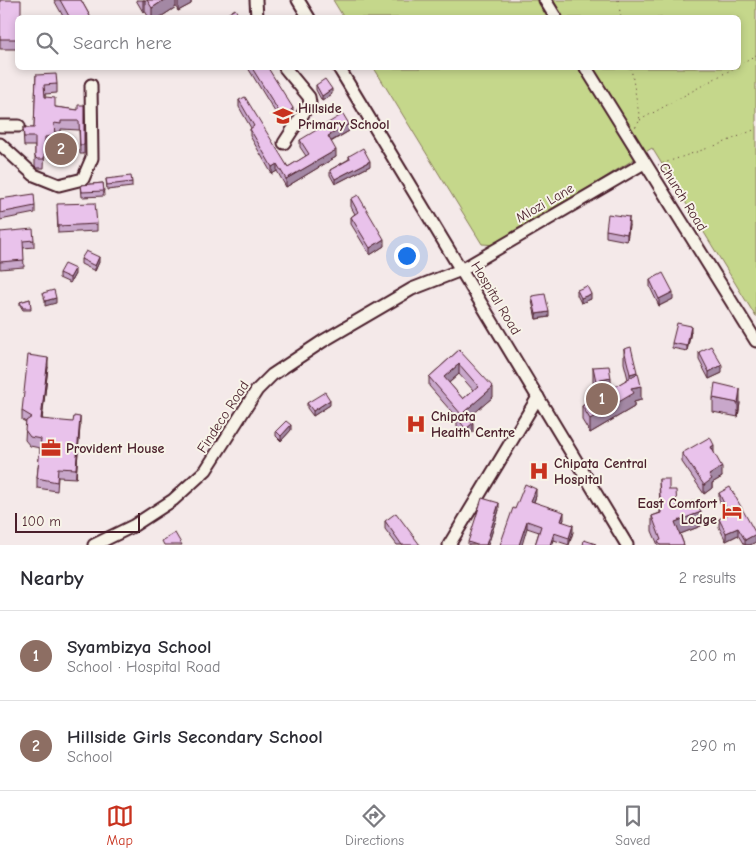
<!DOCTYPE html>
<meta charset="utf-8">
<style>
body{margin:0;font-family:"Comic Neue",sans-serif;background:#f2f2f3;color:#2b2b33}
.scale{position:absolute;left:15px;bottom:12px;width:125px;box-sizing:border-box;padding-left:5px;border:2px solid #4a1f2b;border-top:0;font-size:14px;line-height:18px;white-space:nowrap;color:#4a1f2b;-webkit-text-stroke:4px #f7f3e8;paint-order:stroke}
.you{position:absolute;left:406px;top:255px;width:18px;height:18px;margin:-12px;border:4px solid #fff;border-radius:50%;background:#1a73e8;box-shadow:0 0 0 8px #1a73e833}
.badge{display:grid;place-items:center;width:32px;height:32px;border-radius:50%;background:#c8321e;color:#fff;font-size:16px;font-weight:700}
.pin{position:absolute;translate:-50% -50%;border:2px solid #fff;box-shadow:0 1px 5px #0006}
.list{margin:0;padding:0;list-style:none}
h2{display:flex;justify-content:space-between;align-items:center;height:65px;margin:0;padding:0 20px;font-size:21px}
h2 small{font-size:16px;font-weight:400;color:#7c7c81}
.list li{display:grid;grid-template-columns:32px 1fr auto;gap:15px;align-items:center;box-sizing:border-box;height:90px;padding:0 20px;border-top:1px solid #e1e1e2}
.list b{display:block;font-size:19px;white-space:nowrap}
.list p{margin:0;font-size:16px;white-space:nowrap;color:#7c7c81}
.list em{font-size:16px;font-style:normal;color:#7c7c81}
.icon{flex:none;width:28px;height:28px;fill:none;stroke:currentColor;stroke-width:2;stroke-linecap:round;stroke-linejoin:round}
.map{position:relative;flex:none;width:756px;height:545px;overflow:hidden}
.search{position:absolute;background:#fff;box-shadow:0 2px 8px #0003;left:15px;right:15px;top:15px;height:55px;display:flex;align-items:center;gap:12px;box-sizing:border-box;padding:0 18px;border-radius:8px;color:#7c7c81;font-size:19px}
.sheet{height:245px;background:#fff}
nav{display:flex;justify-content:space-around;align-items:center;box-sizing:border-box;height:70px;border-top:1px solid #e1e1e2;background:#fff;font-size:14px;color:#7c7c81}
nav a{display:grid;justify-items:center;gap:2px}
nav .on{color:#c8321e}
.map>svg:first-child{display:block}
.green{fill:#c5d78b;stroke:#887b5b}
.lines{fill:none;stroke-linecap:round;stroke-linejoin:round}
.minor-casing{stroke:#4a1f2b;stroke-width:15}
.path{stroke:#4a1f2b;stroke-width:1;stroke-dasharray:1 4;stroke-linecap:butt}
.minor{stroke:#f7f3e8;stroke-width:11}
.wall{fill:#c8a7ca;stroke:#4a1f2b;fill-rule:evenodd}
.shaded-wall{fill:#a388a4;stroke:#4a1f2b}
.building{fill:#e9c2eb;stroke:#4a1f2b;fill-rule:evenodd}
.labels{text-anchor:middle;dominant-baseline:central;stroke-width:4;stroke-linejoin:round;paint-order:stroke}
.poi-label{font-size:14px;font-weight:bold;fill:#4a1f2b;stroke:#f7f3e8;text-anchor:start}
.street-label{font-size:14px;fill:#4a1f2b;stroke:#f7f3e8}
</style>
<div class="map">
<svg width="756" height="545" viewBox="0 0 756 545">
<rect width="100%" height="100%" fill="#f4e9e9"/>
<filter id="ink" filterUnits="userSpaceOnUse"><feTurbulence type="fractalNoise" baseFrequency=".02" numOctaves="2"/><feDisplacementMap in="SourceGraphic" scale="10" xChannelSelector="R" yChannelSelector="G"/><feConvolveMatrix kernelMatrix="1 2 1 2 8 2 1 2 1" color-interpolation-filters="sRGB"/></filter>
<g filter="url(#ink)">
<!-- green -->
<path class="green" d="M333,0H756V317L652,148L497,245L482,244L374,68H738V18H344Z"/>
<g class="lines">
<defs>
<g id="minor">
<path d="M256,0L257,18"/>
<path d="M298,0L309,18"/>
<path d="M545,0L556,18"/>
<path d="M339,68L627,545"/>
<path d="M586,68L756,341"/>
<path d="M0,126H19"/>
<path d="M284,143L310,103L309,97L285,68"/>
<path d="M0,144L34,175L59,185L83,179L92,158L91,85"/>
<path d="M94,545L133,526L173,500L206,470L257,390L272,375L323,341L412,289L461,270L644,163"/>
<path d="M449,545L538,397"/>
</g>
</defs>
<!-- minor casing -->
<use href="#minor" class="minor-casing"/>
<!-- path -->
<g class="path">
<path d="M618,0L621,18"/>
<path d="M738,65L756,55"/>
<path d="M631,68L640,120L635,128"/>
<path d="M640,120L734,68"/>
<path d="M658,165L723,143L756,129"/>
</g>
<!-- minor -->
<use href="#minor" class="minor"/>
</g>
<!-- wall -->
<g class="wall">
<path d="M0,0L18,18V49H0Z"/>
<path d="M54,0H81L91,18H64Z"/>
<path d="M136,0H191V4L178,11L176,7L159,18H149L145,11L143,12Z"/>
<path d="M248,68H268L293,115L283,125Z"/>
<path d="M36,75L57,84V93L45,94V97L55,107L78,110L84,105V154H80L79,130L61,129V132H55V145H45L44,168H37L35,166V146H24L23,128H34Z"/>
<path d="M316,85L332,94L322,101L316,90Z"/>
<path d="M239,100L288,167L306,156L300,147V140L349,131L331,142L336,157L286,187L277,171L272,174L250,136V129L251,128L239,107Z"/>
<path d="M349,156L370,166L335,184L330,175V170L349,159Z"/>
<path d="M106,179L132,182V187L107,190Z"/>
<path d="M103,183L104,196L82,197L81,185Z"/>
<path d="M0,199L35,206V213L0,220Z"/>
<path d="M351,199L384,246L370,255L351,224V217L355,214L351,207Z"/>
<path d="M57,212L97,224V231L58,233Z"/>
<path d="M629,225L627,241L606,237V230Z"/>
<path d="M0,232L34,240V247L23,248L24,267L0,269Z"/>
<path d="M81,259L99,262L95,271L81,264Z"/>
<path d="M59,273L75,274L70,283L59,278Z"/>
<path d="M650,280L673,299L659,306L650,287Z"/>
<path d="M577,290L591,299L581,303L577,295Z"/>
<path d="M532,296L549,317L536,319L532,301Z"/>
<path d="M30,299L31,310H23L20,305V302Z"/>
<path d="M691,331L687,351L672,348V343Z"/>
<path d="M624,349L637,374L641,400L634,402V407L590,433L582,420V406L604,393L596,395L593,381V367L611,389L628,379L624,363Z"/>
<path d="M459,350L493,397L469,417L473,432L466,438L457,427V418L429,386V377ZM459,374L473,390L463,399L449,383Z"/>
<path d="M699,352L722,373L709,379L699,360Z"/>
<path d="M48,367L42,419L80,426L76,478L58,477L57,491L37,488V478L40,448L30,446L25,440L26,422L22,420V411Z"/>
<path d="M713,398L740,403L738,417L713,412Z"/>
<path d="M307,403L330,405L313,416L307,408Z"/>
<path d="M291,430L281,441L276,436V431Z"/>
<path d="M682,453H714L722,477L712,483V488L704,494L682,462Z"/>
<path d="M659,479L669,490L677,507L701,526L680,534L684,545H658L652,531V516L660,513Z"/>
<path d="M719,493L756,542L750,545H744L738,535L726,541L719,527V519L727,515L719,500Z"/>
<path d="M536,496L534,502L564,519L563,522L573,532L569,545L554,540L552,545H535L539,532L527,528L515,509Z"/>
<path d="M499,510L488,545H468V542Z"/>
<path d="M385,521L420,545H397L385,529Z"/>
</g>
<!-- shaded-wall -->
<g class="shaded-wall">
<path d="M143,0H145V11L143,12Z"/>
<path d="M164,0H176V7L159,18H152V8Z"/>
<path d="M178,0H191V4L178,11Z"/>
<path d="M332,89V94L322,101V96Z"/>
<path d="M293,108V115L283,125V118Z"/>
<path d="M349,124V131L328,143V136Z"/>
<path d="M336,150V157L286,187V179Z"/>
<path d="M370,161V166L335,184V179Z"/>
<path d="M277,164V171L272,174V167Z"/>
<path d="M629,217V225L627,241V234Z"/>
<path d="M384,239V246L370,255V248Z"/>
<path d="M99,257V262L95,271V266Z"/>
<path d="M75,269V274L70,283V278Z"/>
<path d="M673,292V299L659,306V299Z"/>
<path d="M591,294V299L581,303V298Z"/>
<path d="M56,298V303L45,306V301Z"/>
<path d="M549,312V317L536,319V314Z"/>
<path d="M691,326V331L687,351V346Z"/>
<path d="M48,358V367L41,429V419Z"/>
<path d="M459,364V374L444,387V377Z"/>
<path d="M722,365V373L709,379V372Z"/>
<path d="M637,372V386L630,388V374Z"/>
<path d="M611,378V392L596,395V381Z"/>
<path d="M641,386V400L634,402V407L590,433V419L631,388Z"/>
<path d="M493,387V397L464,422V412Z"/>
<path d="M740,389V403L738,417V403Z"/>
<path d="M330,400V405L313,416V411Z"/>
<path d="M80,417V426L76,478V469Z"/>
<path d="M473,423V432L466,438V429Z"/>
<path d="M291,425V430L281,441V436Z"/>
<path d="M714,445V454L711,447Z"/>
<path d="M722,467V477L712,483V488L704,494V485L709,475Z"/>
<path d="M536,489V496L531,509V501Z"/>
<path d="M499,503V510L488,545H486Z"/>
<path d="M564,512V519L561,528V521Z"/>
<path d="M701,512V526L675,536V522Z"/>
<path d="M527,521V528L522,545H519Z"/>
<path d="M573,525V532L569,545V538Z"/>
<path d="M738,528V535L726,541V533Z"/>
<path d="M554,533V540L552,545H550Z"/>
<path d="M756,534V542L750,545H745V540Z"/>
</g>
<!-- building -->
<g class="building">
<path d="M0,0H21V18H18V39H0Z"/>
<path d="M60,0H81L91,18H70Z"/>
<path d="M147,0H164L152,8Z"/>
<path d="M235,9L240,18H221Z"/>
<path d="M252,68H268L293,108L283,118Z"/>
<path d="M56,74L57,84L44,85L45,97L55,98V107L78,110V105H84V145H80L79,121H61V124L54,123L55,136L45,137L44,159H37L35,157V137H24L23,128H34L36,75Z"/>
<path d="M325,79L332,89L322,96L316,85Z"/>
<path d="M245,97L288,167L309,154L300,140L343,114L349,124L328,136L336,150L286,179L277,164L272,167L250,129L254,126L239,100Z"/>
<path d="M363,148L370,161L335,179L330,170L350,159L349,156Z"/>
<path d="M131,176L132,182L107,185L106,179Z"/>
<path d="M103,183L104,191L82,192L81,185Z"/>
<path d="M34,194L35,206L0,213V199Z"/>
<path d="M358,195L384,239L370,248L351,217L358,212L351,199Z"/>
<path d="M95,203L97,224L58,226L57,204Z"/>
<path d="M608,214L629,217L627,234L606,230Z"/>
<path d="M33,229L34,240L23,241L24,260L0,262V232Z"/>
<path d="M86,251L99,257L95,266L81,259Z"/>
<path d="M64,264L75,269L70,278L59,273Z"/>
<path d="M663,273L673,292L659,299L650,280Z"/>
<path d="M587,286L591,294L581,298L577,290Z"/>
<path d="M54,290L56,298L45,301L43,293Z"/>
<path d="M545,294L549,312L536,314L532,296Z"/>
<path d="M30,299L31,308H23L20,302Z"/>
<path d="M677,323L691,326L687,346L672,343Z"/>
<path d="M711,346L722,365L709,372L699,352Z"/>
<path d="M631,347L637,372L630,374L624,349Z"/>
<path d="M459,350L493,387L464,412L473,423L466,429L457,418L461,414L429,377ZM459,364L478,386L463,399L444,377Z"/>
<path d="M28,355L48,358L41,419L73,422L74,416L80,417L76,469L58,468L57,482L37,478L41,439L30,437L25,430L26,421L32,417L22,411Z"/>
<path d="M609,366L611,378L596,381L593,367Z"/>
<path d="M638,373L641,386L631,388L634,393L590,419L582,406Z"/>
<path d="M715,383L740,389L738,403L713,398Z"/>
<path d="M325,392L330,400L313,411L307,403Z"/>
<path d="M286,421L291,425L281,436L276,431Z"/>
<path d="M710,437L714,445L711,447L722,467L709,475L712,479L704,485L682,453Z"/>
<path d="M659,479H669V490H676L677,507L696,500L701,512L675,522L684,545H660L658,541L661,540L652,516L661,513Z"/>
<path d="M525,484L536,489L531,501L564,512L561,521L573,525L569,538L554,533L550,545H535L541,526L527,521L519,545H500L513,508L515,509Z"/>
<path d="M730,487L756,534L745,540L738,528L726,533L719,519L729,514L719,493Z"/>
<path d="M482,498L499,503L486,545H477L468,542Z"/>
<path d="M396,513L420,545H402L385,521Z"/>
<path d="M175,533L182,545H164L162,541Z"/>
<path d="M584,540L596,544L595,545H583Z"/>
</g>
</g>
<!-- icons -->
<defs>
<symbol id="school-bare" viewBox="-9 -9 18 18"><path d="M0-5L7-2L0 1L-7-2ZM-4 1L0 2.5L4 1V4Q0 6-4 4Z" fill="#c8321e" stroke="#f7f3e8" stroke-width="2.5" paint-order="stroke"/></symbol>
<symbol id="hospital-bare" viewBox="-9 -9 18 18"><path d="M-5-5h3v3.5h4V-5h3V5h-3V1.5h-4V5h-3Z" fill="#c8321e" stroke="#f7f3e8" stroke-width="2.5" paint-order="stroke"/></symbol>
<symbol id="office-bare" viewBox="-9 -9 18 18"><path d="M-6-3h4V-5.5h4V-3h4V5H-6ZM-1-4.5V-3h2v-1.5ZM-6 0V1H6V0Z" fill="#c8321e" stroke="#f7f3e8" stroke-width="2.5" paint-order="stroke"/></symbol>
<symbol id="hotel-bare" viewBox="-9 -9 18 18"><path d="M-6-4.5h1.5V1H6V5H4.5V3h-9V5H-6ZM-4 0a1.8 1.8 0 1 1 3.6 0ZM.5 0V-2.5h3Q6-2.5 6 0Z" fill="#c8321e" stroke="#f7f3e8" stroke-width="2.5" paint-order="stroke"/></symbol>
</defs>
<g fill-rule="evenodd">
<use href="#school-bare" x="269" y="102" width="28" height="28"/>
<use href="#hospital-bare" x="402" y="410" width="28" height="28"/>
<use href="#office-bare" x="37" y="434" width="28" height="28"/>
<use href="#hospital-bare" x="525" y="457" width="28" height="28"/>
<use href="#hotel-bare" x="718" y="497" width="28" height="28"/>
</g>
<g class="labels">
<!-- poi labels -->
<g class="poi-label">
<text x="298" y="108">Hillside<tspan x="298" dy="16">Primary School</tspan></text>
<text x="431" y="416">Chipata<tspan x="431" dy="16">Health Centre</tspan></text>
<text x="66" y="448">Provident House</text>
<text x="554" y="463">Chipata Central<tspan x="554" dy="16">Hospital</tspan></text>
<text x="717" y="503" text-anchor="end">East Comfort<tspan x="717" dy="16">Lodge</tspan></text>
</g>
<!-- street labels -->
<g class="street-label">
<text transform="translate(683 197) rotate(58)">Church Road</text>
<text transform="translate(545 203) rotate(-30)">Mlozi Lane</text>
<text transform="translate(496 298) rotate(59)">Hospital Road</text>
<text transform="translate(223 417) rotate(-57)">Findeco Road</text>
</g>
</g>
</svg>
<div class="scale">100 m</div>
<div class="you"></div>
<div class="pin badge" style="left:602px;top:399px;background:#8d6e63">1</div>
<div class="pin badge" style="left:61px;top:149px;background:#8d6e63">2</div>
<div class="search"><svg class="icon" aria-label="search" viewBox="0 0 24 24"><circle cx="10" cy="10" r="6"/><path d="M15 15l6 6"/></svg>Search here</div>
</div>
<section class="sheet">
<h2>Nearby<small>2 results</small></h2>
<ul class="list">
<li><span class="badge" style="background:#8d6e63">1</span><div><b>Syambizya School</b><p>School · Hospital Road</p></div><em>200 m</em></li>
<li><span class="badge" style="background:#8d6e63">2</span><div><b>Hillside Girls Secondary School</b><p>School</p></div><em>290 m</em></li>
</ul>
</section>
<nav>
<a class="on"><svg class="icon" aria-label="map" viewBox="0 0 24 24"><path d="M3 6l6-2 6 2 6-2v14l-6 2-6-2-6 2zM9 4v14M15 6v14"/></svg>Map</a>
<a><svg class="icon" aria-label="directions" viewBox="0 0 24 24"><path d="M12 3l9 9-9 9-9-9zM9 14v-3h6M13 9l2 2-2 2"/></svg>Directions</a>
<a><svg class="icon" aria-label="saved" viewBox="0 0 24 24"><path d="M7 4h10v16l-5-4-5 4z"/></svg>Saved</a>
</nav>
